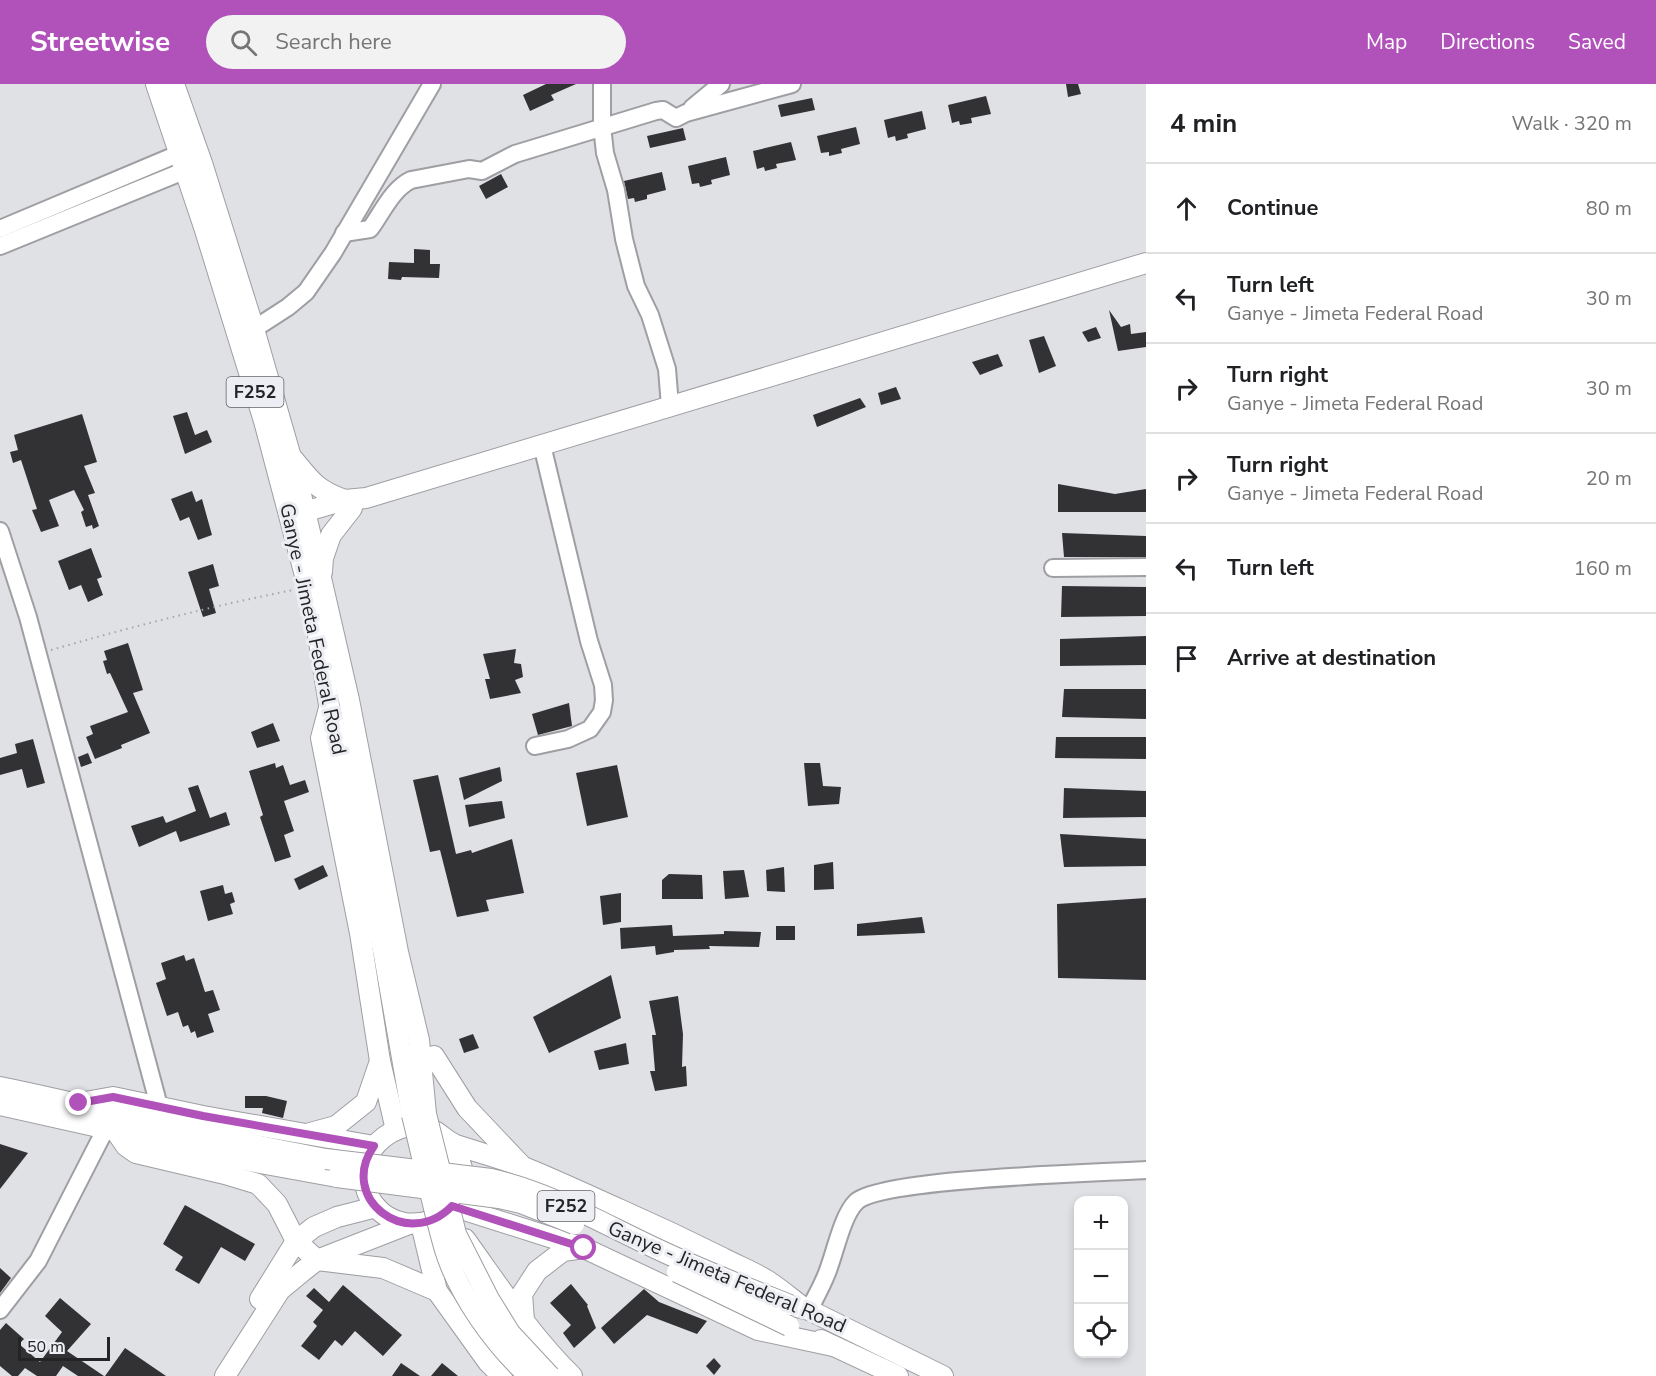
<!DOCTYPE html>
<meta charset="utf-8">
<style>
body{margin:0;font-family:"Nunito Sans",sans-serif;background:#f2f2f2;color:#202124}
.controls{position:absolute;right:18px;bottom:18px;display:grid;overflow:hidden;border-radius:12px;box-shadow:0 3px 9px #0003}
.controls button{width:54px;height:54px;display:grid;place-items:center;padding:0;border:0;border-bottom:2px solid #e0e0e0;background:#fff;color:#202124;font:30px sans-serif}
.scale{position:absolute;left:18px;bottom:15px;width:92px;box-sizing:border-box;padding-left:6px;border:3px solid #242426;border-top:0;font-size:16px;line-height:21px;white-space:nowrap;color:#242426;-webkit-text-stroke:4px #edeef3;paint-order:stroke}
.stop{position:absolute;width:18px;height:18px;margin:-14px;border:4px solid #b151ba;border-radius:50%;background:#fff}
.stop.end{background:#b151ba;border-color:#fff;box-shadow:0 2px 6px #0008}
.list{margin:0;padding:0;list-style:none}
h2{display:flex;justify-content:space-between;align-items:center;height:78px;margin:0;padding:0 24px;font-size:26px}
h2 small{font-size:20px;font-weight:400;color:#757577}
.list li{display:grid;grid-template-columns:39px 1fr auto;gap:18px;align-items:center;box-sizing:border-box;height:90px;padding:0 24px;border-top:2px solid #e0e0e0}
.list b{display:block;font-size:22px;white-space:nowrap}
.list p{margin:0;font-size:20px;white-space:nowrap;color:#757577}
.list em{font-size:20px;font-style:normal;color:#757577}
.icon{flex:none;width:33px;height:33px;fill:none;stroke:currentColor;stroke-width:2;stroke-linecap:round;stroke-linejoin:round}
.map{position:relative;flex:none;width:1146px;height:1292px;overflow:hidden}
header{display:flex;align-items:center;gap:36px;box-sizing:border-box;height:84px;padding:0 30px;background:#b151ba;color:#fff}
header strong{font-size:28px}
nav{display:flex;gap:33px;margin-inline-start:auto;font-size:21px}
.search{width:420px;height:54px;background:#f2f2f2;display:flex;align-items:center;gap:15px;box-sizing:border-box;padding:0 21px;border-radius:33px;color:#757577;font-size:22px}
main{display:flex}
aside{flex:1;background:#fff}
.map>svg:first-child{display:block}
.building{fill:#323235}
.lines{fill:none;stroke-linecap:round;stroke-linejoin:round}
.minor-casing{stroke:#9e9ea3;stroke-width:20}
.major-casing{stroke:#9e9ea3;stroke-width:22}
.path{stroke:#a4a5a8;stroke-width:2;stroke-dasharray:1.5 4.5;stroke-linecap:butt}
.minor{stroke:#fff;stroke-width:16}
.major{stroke:#fff;stroke-width:20}
.major-bridge-casing{stroke:#9e9ea3;stroke-width:22;stroke-linecap:butt}
.major-bridge{stroke:#fff;stroke-width:20}
.route{stroke:#b151ba;stroke-width:8}
.labels{text-anchor:middle;dominant-baseline:central;stroke-width:6;stroke-linejoin:round;paint-order:stroke}
.shield{fill:#edeef3;stroke:#606164;stroke-width:1.5}
.shield-label{font-size:18px;font-weight:bold;fill:#242426}
.street-label{font-size:20px;fill:#242426;stroke:#edeef3}
</style>
<header>
<strong>Streetwise</strong>
<div class="search"><svg class="icon" aria-label="search" viewBox="0 0 24 24"><circle cx="10" cy="10" r="6"/><path d="M15 15l6 6"/></svg>Search here</div>
<nav><a>Map</a><a>Directions</a><a>Saved</a></nav>
</header>
<main>
<div class="map">
<svg width="1146" height="1292" viewBox="0 0 1146 1292">
<rect width="100%" height="100%" fill="#e0e1e5"/>
<!-- building -->
<g class="building">
<path d="M546,0H576L551,11L554,16L530,27L523,11Z"/>
<path d="M1066,0H1078L1081,10L1068,13Z"/>
<path d="M986,12L991,30L971,34L972,39L960,41L959,37L952,39L948,21Z"/>
<path d="M812,14L815,26L781,33L778,21Z"/>
<path d="M922,27L926,45L907,50L908,54L896,57L895,52L888,54L884,36Z"/>
<path d="M856,43L860,60L841,65L842,69L829,72V68L821,69L817,52Z"/>
<path d="M683,44L686,56L650,64L647,52Z"/>
<path d="M791,58L796,76L776,80L777,84L765,87L764,83L757,85L753,67Z"/>
<path d="M726,73L730,91L711,96L712,100L700,103L699,99L692,100L688,82Z"/>
<path d="M662,88L666,106L647,111V115L635,118L634,114L628,115L624,97Z"/>
<path d="M501,90L508,103L486,115L479,102Z"/>
<path d="M414,165L430,166V180H440L439,194L402,193L401,196L388,195L389,178L414,179Z"/>
<path d="M1109,226L1121,243L1130,240L1131,250L1146,248V263L1118,267Z"/>
<path d="M1096,243L1101,254L1088,258L1082,248Z"/>
<path d="M1044,252L1056,282L1039,289L1029,256Z"/>
<path d="M998,270L1003,282L980,291L972,278Z"/>
<path d="M896,303L901,315L881,321L878,309Z"/>
<path d="M860,314L866,323L817,343L813,331Z"/>
<path d="M187,328L195,351L207,346L212,358L185,370L173,332Z"/>
<path d="M82,330L97,378L84,382L95,409L88,411L99,442L93,445L92,441L86,443L81,428L84,426L74,406L49,416L59,442L41,448L32,426L37,425L21,376L13,379L10,368L18,366L14,351Z"/>
<path d="M1058,400L1115,410L1146,405V428H1058Z"/>
<path d="M192,407L196,418L202,415L212,451L198,456L189,433L180,437L171,415Z"/>
<path d="M1062,449L1146,452V473H1064Z"/>
<path d="M91,464L102,493L97,495L103,511L88,518L81,501L69,506L58,477Z"/>
<path d="M213,480L219,502L209,505L216,529L203,533L188,488Z"/>
<path d="M1062,502L1146,503V532L1061,533Z"/>
<path d="M1146,552V581L1060,582V555Z"/>
<path d="M128,559L143,606L133,609L150,649L121,661L122,664L95,675L86,653L93,650L90,642L128,628L110,589L107,590L103,577L107,576L104,567Z"/>
<path d="M516,565L514,579L521,580L523,593L515,596L521,609L490,615L485,595H490L483,570Z"/>
<path d="M1064,605H1146V635L1062,633Z"/>
<path d="M569,619L572,642L538,651L532,630Z"/>
<path d="M273,639L280,657L257,664L251,648Z"/>
<path d="M1056,653H1146V675L1055,674Z"/>
<path d="M33,655L45,699L27,704L22,685L0,691V674L17,669L15,660Z"/>
<path d="M88,669L92,679L81,683L78,673Z"/>
<path d="M275,679L276,684L283,681L290,701L305,696L309,708L284,717L294,747L284,751L291,773L275,778L260,733L263,731L249,687Z"/>
<path d="M804,679H820L823,702L841,703L839,720L808,722Z"/>
<path d="M617,681L628,733L587,742L576,689Z"/>
<path d="M500,683L502,697L464,716L459,694Z"/>
<path d="M438,691L456,770L471,766L472,769L512,755L524,809L486,816L489,827L457,833L440,766L430,768L413,696Z"/>
<path d="M198,701L210,734L226,728L230,741L180,758L176,747L139,763L131,742L163,732L166,739L196,727L188,704Z"/>
<path d="M1064,704L1146,707V733L1063,734Z"/>
<path d="M502,717L505,734L469,743L465,721Z"/>
<path d="M1060,750L1146,755V782L1064,783Z"/>
<path d="M833,778L834,805L814,806V781Z"/>
<path d="M323,781L328,792L299,806L294,795Z"/>
<path d="M784,783L785,808L767,807L766,786Z"/>
<path d="M744,786L749,813L725,815L723,787Z"/>
<path d="M669,790L702,791L703,815H662V796Z"/>
<path d="M223,801L225,810L232,808L235,818L230,820L233,830L208,837L200,807Z"/>
<path d="M621,809V838L603,841L600,812Z"/>
<path d="M1146,814V896L1058,894L1057,820Z"/>
<path d="M922,833L925,849L857,852V840Z"/>
<path d="M672,841L673,852L724,850V847L761,848L759,863L709,862L710,865L674,866V868L656,871L655,862L621,865L620,844Z"/>
<rect x="776" y="842" width="19" height="14"/>
<path d="M184,871L186,877L194,874L205,908L213,906L220,926L208,930L214,948L197,954L195,947L191,949L188,941L183,943L178,928L167,932L156,899L166,895L161,879Z"/>
<path d="M611,891L621,934L549,969L533,933Z"/>
<path d="M678,912L683,950L682,983L686,982L687,1002L655,1007L650,987H655L652,951H656L649,917Z"/>
<path d="M473,950L479,964L464,969L459,955Z"/>
<path d="M626,959L629,980L599,986L594,967Z"/>
<path d="M245,1012H266L287,1017L283,1034L262,1029L263,1024H245Z"/>
<path d="M0,1060L28,1069L0,1105Z"/>
<path d="M185,1121L255,1160L245,1177L221,1163L199,1200L175,1186L183,1173L163,1160Z"/>
<path d="M0,1184L11,1194L0,1209Z"/>
<path d="M571,1200L588,1221L587,1222L596,1244L574,1264L563,1249L571,1241L550,1219Z"/>
<path d="M343,1201L402,1251L383,1272L355,1247L342,1262L335,1256L319,1276L301,1262L317,1242L313,1238L323,1226L306,1212L314,1204L329,1218Z"/>
<path d="M644,1205L659,1218L707,1237L697,1250L647,1231L614,1260L601,1244Z"/>
<path d="M60,1214L91,1240L67,1267L104,1292H78L63,1282L56,1292H37L25,1284L18,1292H12L0,1282V1246L6,1239L24,1255L19,1260L40,1278L62,1248L45,1232Z"/>
<path d="M125,1264L166,1292H105Z"/>
<path d="M714,1274L721,1282L714,1291L706,1282Z"/>
<path d="M401,1279L420,1292H392Z"/>
<path d="M442,1279L458,1292H431Z"/>
</g>
<g class="lines">
<defs>
<g id="minor">
<path d="M602,0V42L605,69L616,106L624,155L636,202L650,231L667,285L670,322"/>
<path d="M692,24L721,0"/>
<path d="M0,145L190,65"/>
<path d="M344,149L370,145C382,129 392,105 411,96L469,85L482,87L515,70L656,27L663,26L676,34L686,29L792,0"/>
<path d="M0,162L196,82"/>
<path d="M254,245L288,223L306,208L333,169L432,0"/>
<path d="M0,447L28,533L159,1022"/>
<path d="M1053,484L1146,483"/>
<path d="M535,662L568,655L590,645L602,628L604,616L603,601L589,557L542,361"/>
<path d="M0,1226L38,1177L106,1044"/>
<path d="M809,1226C815,1214 822,1202 827,1189C835,1169 842,1132 856,1118C880,1094 1101,1089 1146,1086"/>
</g>
<g id="major">
<path d="M156,0L204,143L264,337L308,503L314,526L329,621L352,716L384,871L412,1031"/>
<path d="M174,0L202,79L254,245L297,394L321,494L349,616L398,868L419,956L426,1030"/>
<path d="M294,376C312,398 317,406 345,416"/>
<path d="M304,428L345,416L366,414L1146,179"/>
<path d="M322,488L323,474L331,451L352,424"/>
<path d="M329,624L321,654L360,849L380,977L396,1046"/>
<path d="M434,972L467,1024L521,1081"/>
<path d="M0,1003C109,1025 216,1056 326,1075"/>
<path d="M85,1018L113,1013L203,1032L374,1062"/>
<path d="M0,1021L255,1078L337,1093"/>
<path d="M115,1046L126,1062L136,1069L225,1090L258,1100L277,1120L296,1157L317,1176L383,1184L437,1207"/>
<path d="M310,1049L336,1042L366,1018L380,977"/>
<path d="M452,1059C455,1068 462,1079 463,1089C467,1135 405,1157 376,1123C366,1112 362,1095 365,1080C371,1059 394,1041 416,1042C437,1042 441,1055 456,1061C477,1068 499,1074 521,1082C554,1095 587,1111 621,1126C655,1141 689,1157 723,1174C738,1182 754,1188 768,1197C780,1205 792,1215 804,1224"/>
<path d="M452,1122L584,1164L758,1246L833,1262"/>
<path d="M421,1140L437,1207L488,1278L502,1292"/>
<path d="M465,1155C499,1202 530,1251 572,1292"/>
<path d="M260,1215L296,1157L314,1143L337,1133L376,1123"/>
<path d="M794,1222L809,1226L943,1292"/>
<path d="M524,1237L522,1210L537,1187L563,1167L584,1164"/>
<path d="M821,1256L898,1292"/>
<path d="M225,1292L280,1206L303,1187L317,1176L409,1140"/>
</g>
</defs>
<!-- minor casing -->
<use href="#minor" class="minor-casing"/>
<!-- major casing -->
<use href="#major" class="major-casing"/>
<!-- path -->
<path class="path" d="M51,566C131,543 212,522 293,506"/>
<!-- minor -->
<use href="#minor" class="minor"/>
<!-- major -->
<use href="#major" class="major"/>
<defs>
<g id="major-bridge">
<path d="M426,1030L456,1150L489,1215L510,1249L550,1292"/>
<path d="M412,1031C423,1075 432,1121 445,1166C459,1211 494,1260 529,1292"/>
<path d="M326,1075L491,1095C549,1108 602,1139 655,1164C699,1185 745,1203 790,1221"/>
<path d="M337,1093L499,1114L521,1119L574,1140"/>
<path d="M677,1188L789,1242"/>
</g>
</defs>
<!-- major-bridge casing -->
<use href="#major-bridge" class="major-bridge-casing"/>
<!-- major-bridge -->
<use href="#major-bridge" class="major-bridge"/>
</g>
<g class="lines">
<!-- route -->
<path class="route" d="M79,1019L113,1013L203,1032L374,1062C337,1114 407,1168 452,1122L584,1164"/>
</g>
<g class="labels">
<!-- shield labels -->
<g class="shield">
<rect x="226.5" y="293" width="57" height="30" rx="4.5"/>
<rect x="537.5" y="1107" width="57" height="30" rx="4.5"/>
</g>
<g class="shield-label">
<text x="255" y="308">F252</text>
<text x="566" y="1122">F252</text>
</g>
<!-- street labels -->
<g class="street-label">
<text transform="translate(313 545) rotate(78)">Ganye - Jimeta Federal Road</text>
<text transform="translate(727 1193) rotate(23)">Ganye - Jimeta Federal Road</text>
</g>
</g>
</svg>
<div class="controls">
<button>+</button>
<button>−</button>
<button><svg class="icon" aria-label="locate" viewBox="0 0 24 24"><circle cx="12" cy="12" r="6"/><path d="M12 2v4M12 18v4M2 12h4M18 12h4"/></svg></button>
</div>
<div class="scale">50 m</div>
<div class="stop" style="left:584px;top:1164px"></div>
<div class="stop end" style="left:79px;top:1019px"></div>
</div>
<aside>
<h2>4 min<small>Walk · 320 m</small></h2>
<ul class="list">
<li><svg class="icon" aria-label="ahead" viewBox="0 0 24 24"><path d="M12 20V5M6 11l6-6 6 6"/></svg><div><b>Continue</b></div><em>80 m</em></li>
<li><svg class="icon" aria-label="left" viewBox="0 0 24 24"><path d="M17 20v-9H6M10 6l-5 5 5 5"/></svg><div><b>Turn left</b><p>Ganye - Jimeta Federal Road</p></div><em>30 m</em></li>
<li><svg class="icon" aria-label="right" viewBox="0 0 24 24"><path d="M7 20v-9h11M14 6l5 5-5 5"/></svg><div><b>Turn right</b><p>Ganye - Jimeta Federal Road</p></div><em>30 m</em></li>
<li><svg class="icon" aria-label="right" viewBox="0 0 24 24"><path d="M7 20v-9h11M14 6l5 5-5 5"/></svg><div><b>Turn right</b><p>Ganye - Jimeta Federal Road</p></div><em>20 m</em></li>
<li><svg class="icon" aria-label="left" viewBox="0 0 24 24"><path d="M17 20v-9H6M10 6l-5 5 5 5"/></svg><div><b>Turn left</b></div><em>160 m</em></li>
<li><svg class="icon" aria-label="arrive" viewBox="0 0 24 24"><path d="M6 21V4h12l-3 4 3 4H6"/></svg><div><b>Arrive at destination</b></div></li>
</ul>
</aside>
</main>
